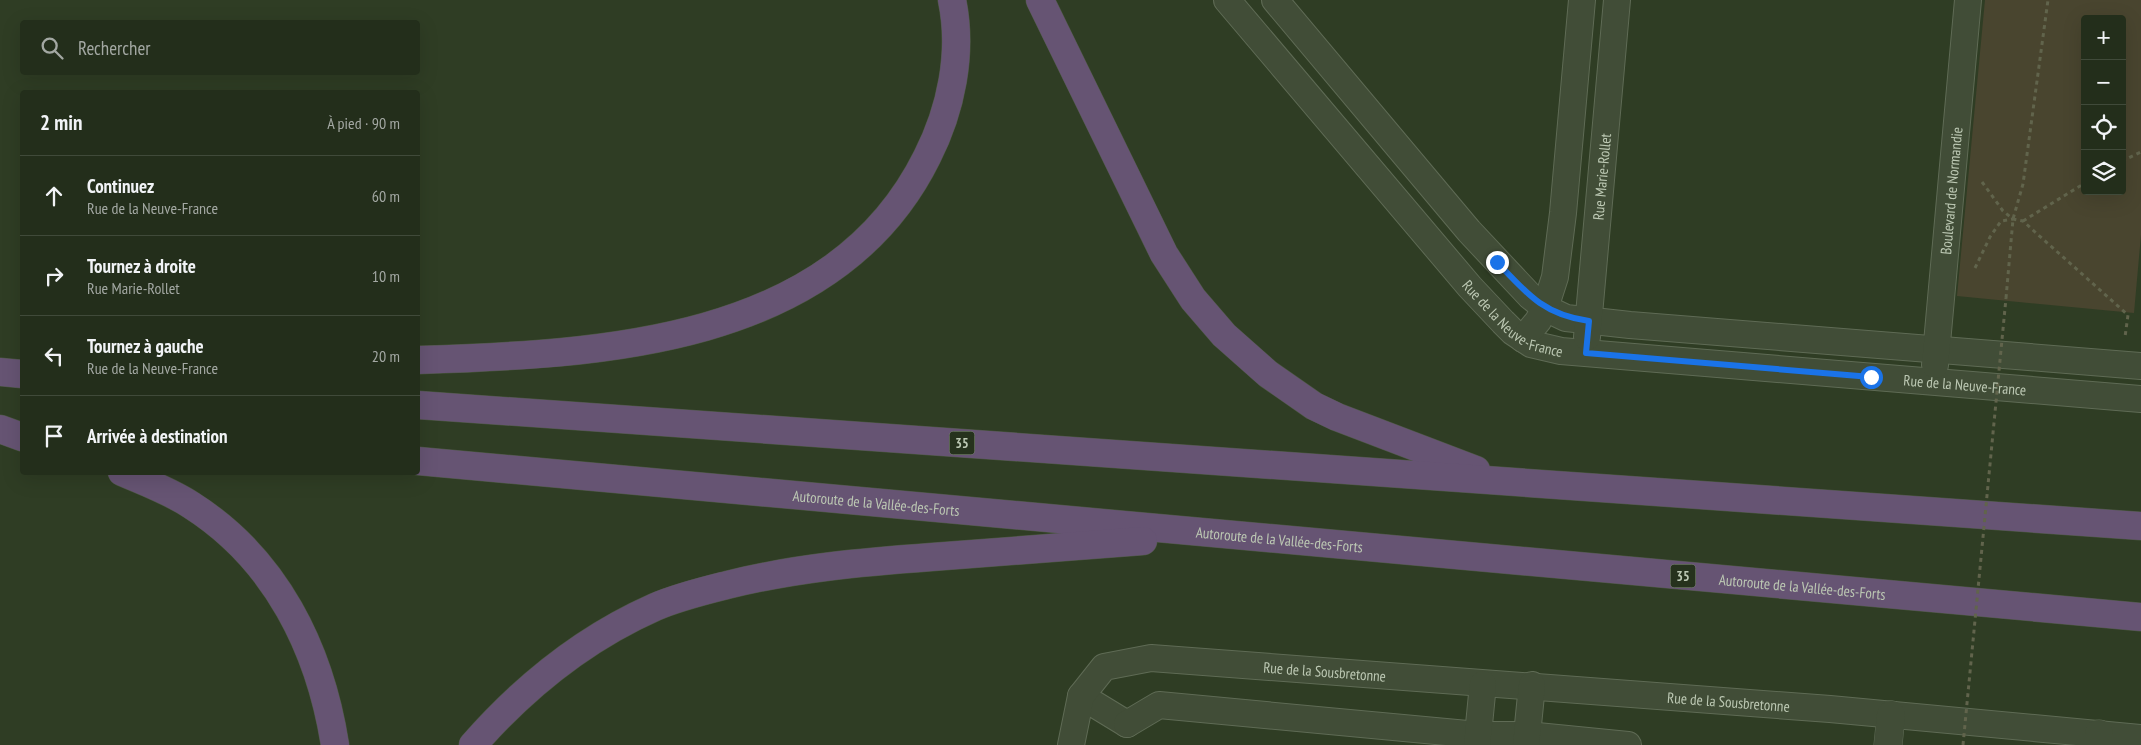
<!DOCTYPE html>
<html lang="fr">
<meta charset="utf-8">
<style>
body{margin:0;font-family:"PT Sans Narrow",sans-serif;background:#2f3a28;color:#f1f3f6}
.controls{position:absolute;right:15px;top:15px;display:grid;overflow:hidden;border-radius:5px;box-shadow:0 5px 20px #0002}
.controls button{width:45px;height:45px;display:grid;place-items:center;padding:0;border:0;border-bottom:1px solid #404a3a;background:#232e1b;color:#f1f3f6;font:25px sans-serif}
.stop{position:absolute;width:15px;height:15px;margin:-11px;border:4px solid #1a73e8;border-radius:50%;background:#fff}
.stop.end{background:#1a73e8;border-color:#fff;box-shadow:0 1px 5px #0008}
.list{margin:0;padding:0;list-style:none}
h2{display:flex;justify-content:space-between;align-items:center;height:65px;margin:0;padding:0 20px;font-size:21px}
h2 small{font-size:16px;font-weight:400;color:#a3a8a3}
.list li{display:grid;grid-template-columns:32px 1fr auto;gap:15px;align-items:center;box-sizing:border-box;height:80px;padding:0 20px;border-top:1px solid #404a3a}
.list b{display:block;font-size:19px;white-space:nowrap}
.list p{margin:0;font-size:16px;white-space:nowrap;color:#a3a8a3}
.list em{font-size:16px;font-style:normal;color:#a3a8a3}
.icon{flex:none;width:28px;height:28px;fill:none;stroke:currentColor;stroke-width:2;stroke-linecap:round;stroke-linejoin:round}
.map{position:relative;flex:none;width:2141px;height:745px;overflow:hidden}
.search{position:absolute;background:#232e1b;box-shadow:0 5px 20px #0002;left:20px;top:20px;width:400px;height:55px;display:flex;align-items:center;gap:12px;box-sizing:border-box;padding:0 18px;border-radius:5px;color:#a3a8a3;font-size:19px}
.panel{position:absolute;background:#232e1b;box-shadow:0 5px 20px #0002;left:20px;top:90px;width:400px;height:385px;border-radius:5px}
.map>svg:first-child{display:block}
.green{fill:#49452f;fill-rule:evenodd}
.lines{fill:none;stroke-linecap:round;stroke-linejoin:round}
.minor-casing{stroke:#5f6b55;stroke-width:28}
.tertiary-casing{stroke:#5f6b55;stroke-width:29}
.motorway-casing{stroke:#4c5842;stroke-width:29}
.path{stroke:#61644c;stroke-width:3;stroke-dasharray:4 4;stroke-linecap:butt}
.minor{stroke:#414d37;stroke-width:26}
.tertiary{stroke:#414d37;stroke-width:28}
.motorway{stroke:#665473;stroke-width:28}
.path-bridge{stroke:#61644c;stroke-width:3;stroke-dasharray:4 4;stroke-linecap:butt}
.route{stroke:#1a73e8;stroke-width:6}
.labels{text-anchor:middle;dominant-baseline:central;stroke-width:5;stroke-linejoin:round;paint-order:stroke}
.shield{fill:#26321d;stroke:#8f9b86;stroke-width:1}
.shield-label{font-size:14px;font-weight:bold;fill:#bcc8b3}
.street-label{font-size:15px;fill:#bcc8b3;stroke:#26321d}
</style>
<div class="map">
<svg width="2141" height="745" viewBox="0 0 2141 745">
<rect width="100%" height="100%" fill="#2f3d24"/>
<!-- green -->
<path class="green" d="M1985,0H2141V235L2134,313L1957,296ZM2085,19H2122V191H2085Z"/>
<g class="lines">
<defs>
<g id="minor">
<path id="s1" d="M1227,0L1470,287L1503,322L1513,332L1531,344L1561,351L2141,399"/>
<path d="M1275,0L1469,231L1530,296L1545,308L1566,318L1630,325L2141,366"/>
<path id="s2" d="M1587,337L1617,0"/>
<path d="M1523,339L1538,321L1545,308L1555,277L1563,213L1582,0"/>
<path id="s3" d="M1935,365L1968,0"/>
<path d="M1081,696L1127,724"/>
<path d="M1127,724L1159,705L1478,735H1527L1628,745"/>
<path id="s4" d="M1071,745L1081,696L1104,667L1151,658L1830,709L2141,738"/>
<path d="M1477,745L1483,684"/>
<path d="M1526,745L1532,685"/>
</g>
<g id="tertiary">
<path d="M1888,745L1891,715"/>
<path d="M2099,745V734"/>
</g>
<g id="motorway">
<path d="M1040,0L1164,254L1193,299L1224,335L1268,374L1314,406L1337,417L1476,470"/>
<path d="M418,360C599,354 834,345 927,157C951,110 963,53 952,0"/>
<path d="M0,372L22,374"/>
<path d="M418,405L2141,526"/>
<path d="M0,429L22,437"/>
<path id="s5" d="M418,461L2141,617"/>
<path d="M122,472C145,482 170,491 191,505C276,559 320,649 335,745"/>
<path d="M473,745C523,688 585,638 655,607C678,597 703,591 727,585C795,568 863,562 932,557C1003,551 1073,546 1143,541"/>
</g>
</defs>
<!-- minor casing -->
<use href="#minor" class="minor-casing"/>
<!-- tertiary casing -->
<use href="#tertiary" class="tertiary-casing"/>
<!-- motorway casing -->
<use href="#motorway" class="motorway-casing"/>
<!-- path -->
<g class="path">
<path d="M2122,161L2141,152"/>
<path d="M1982,182L2003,211L2013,219L2023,221L2035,232L2128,315L2125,337"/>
<path d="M2023,221L2085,183"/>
<path d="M1975,268L1990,237L2001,221L2013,219"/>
<path d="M2006,298L2013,219L2023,184L2048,0"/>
</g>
<!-- minor -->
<use href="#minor" class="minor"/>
<!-- tertiary -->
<use href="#tertiary" class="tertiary"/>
<!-- motorway -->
<use href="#motorway" class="motorway"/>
<!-- path-bridge -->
<path class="path-bridge" d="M1963,745L2006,298"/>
</g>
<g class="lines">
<!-- route -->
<path class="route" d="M1497,262C1527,294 1544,315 1589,321L1586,353L1871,377"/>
</g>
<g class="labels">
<!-- shield labels -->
<g class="shield">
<rect x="949.5" y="431.5" width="25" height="23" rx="4"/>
<rect x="1670.5" y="564.5" width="25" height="23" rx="4"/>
</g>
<g class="shield-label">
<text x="962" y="443">35</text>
<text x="1683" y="576">35</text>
</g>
<!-- street labels -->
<g class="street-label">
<text stroke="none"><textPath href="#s2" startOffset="161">Rue Marie-Rollet</textPath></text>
<text stroke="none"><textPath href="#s3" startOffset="175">Boulevard de Normandie</textPath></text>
<text stroke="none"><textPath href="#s1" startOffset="431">Rue de la Neuve-France</textPath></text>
<text stroke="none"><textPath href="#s1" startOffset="896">Rue de la Neuve-France</textPath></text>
<text stroke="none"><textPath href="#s5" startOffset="460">Autoroute de la Vallée-des-Forts</textPath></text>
<text stroke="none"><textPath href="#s5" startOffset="865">Autoroute de la Vallée-des-Forts</textPath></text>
<text stroke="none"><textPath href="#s5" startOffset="1390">Autoroute de la Vallée-des-Forts</textPath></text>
<text stroke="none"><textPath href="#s4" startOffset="309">Rue de la Sousbretonne</textPath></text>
<text stroke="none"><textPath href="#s4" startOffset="714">Rue de la Sousbretonne</textPath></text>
</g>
</g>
</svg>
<div class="controls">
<button>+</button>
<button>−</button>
<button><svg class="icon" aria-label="locate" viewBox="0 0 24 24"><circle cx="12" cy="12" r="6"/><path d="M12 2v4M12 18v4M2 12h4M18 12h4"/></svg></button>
<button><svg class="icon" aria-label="layers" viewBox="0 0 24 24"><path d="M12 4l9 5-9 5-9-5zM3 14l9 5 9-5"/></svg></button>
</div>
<div class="stop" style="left:1871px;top:377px"></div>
<div class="stop end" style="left:1497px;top:262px"></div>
<div class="search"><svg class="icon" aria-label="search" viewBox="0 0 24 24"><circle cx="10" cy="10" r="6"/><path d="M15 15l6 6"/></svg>Rechercher</div>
<section class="panel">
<h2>2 min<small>À pied · 90 m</small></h2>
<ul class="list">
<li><svg class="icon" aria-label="ahead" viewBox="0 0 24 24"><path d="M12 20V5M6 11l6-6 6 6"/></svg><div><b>Continuez</b><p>Rue de la Neuve-France</p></div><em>60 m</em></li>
<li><svg class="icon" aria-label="right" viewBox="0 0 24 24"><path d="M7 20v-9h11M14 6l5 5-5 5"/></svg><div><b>Tournez à droite</b><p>Rue Marie-Rollet</p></div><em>10 m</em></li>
<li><svg class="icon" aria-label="left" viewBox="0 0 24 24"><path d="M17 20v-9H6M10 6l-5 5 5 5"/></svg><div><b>Tournez à gauche</b><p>Rue de la Neuve-France</p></div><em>20 m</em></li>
<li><svg class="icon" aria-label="arrive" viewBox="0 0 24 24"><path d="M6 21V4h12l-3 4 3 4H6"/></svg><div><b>Arrivée à destination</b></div></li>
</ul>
</section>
</div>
